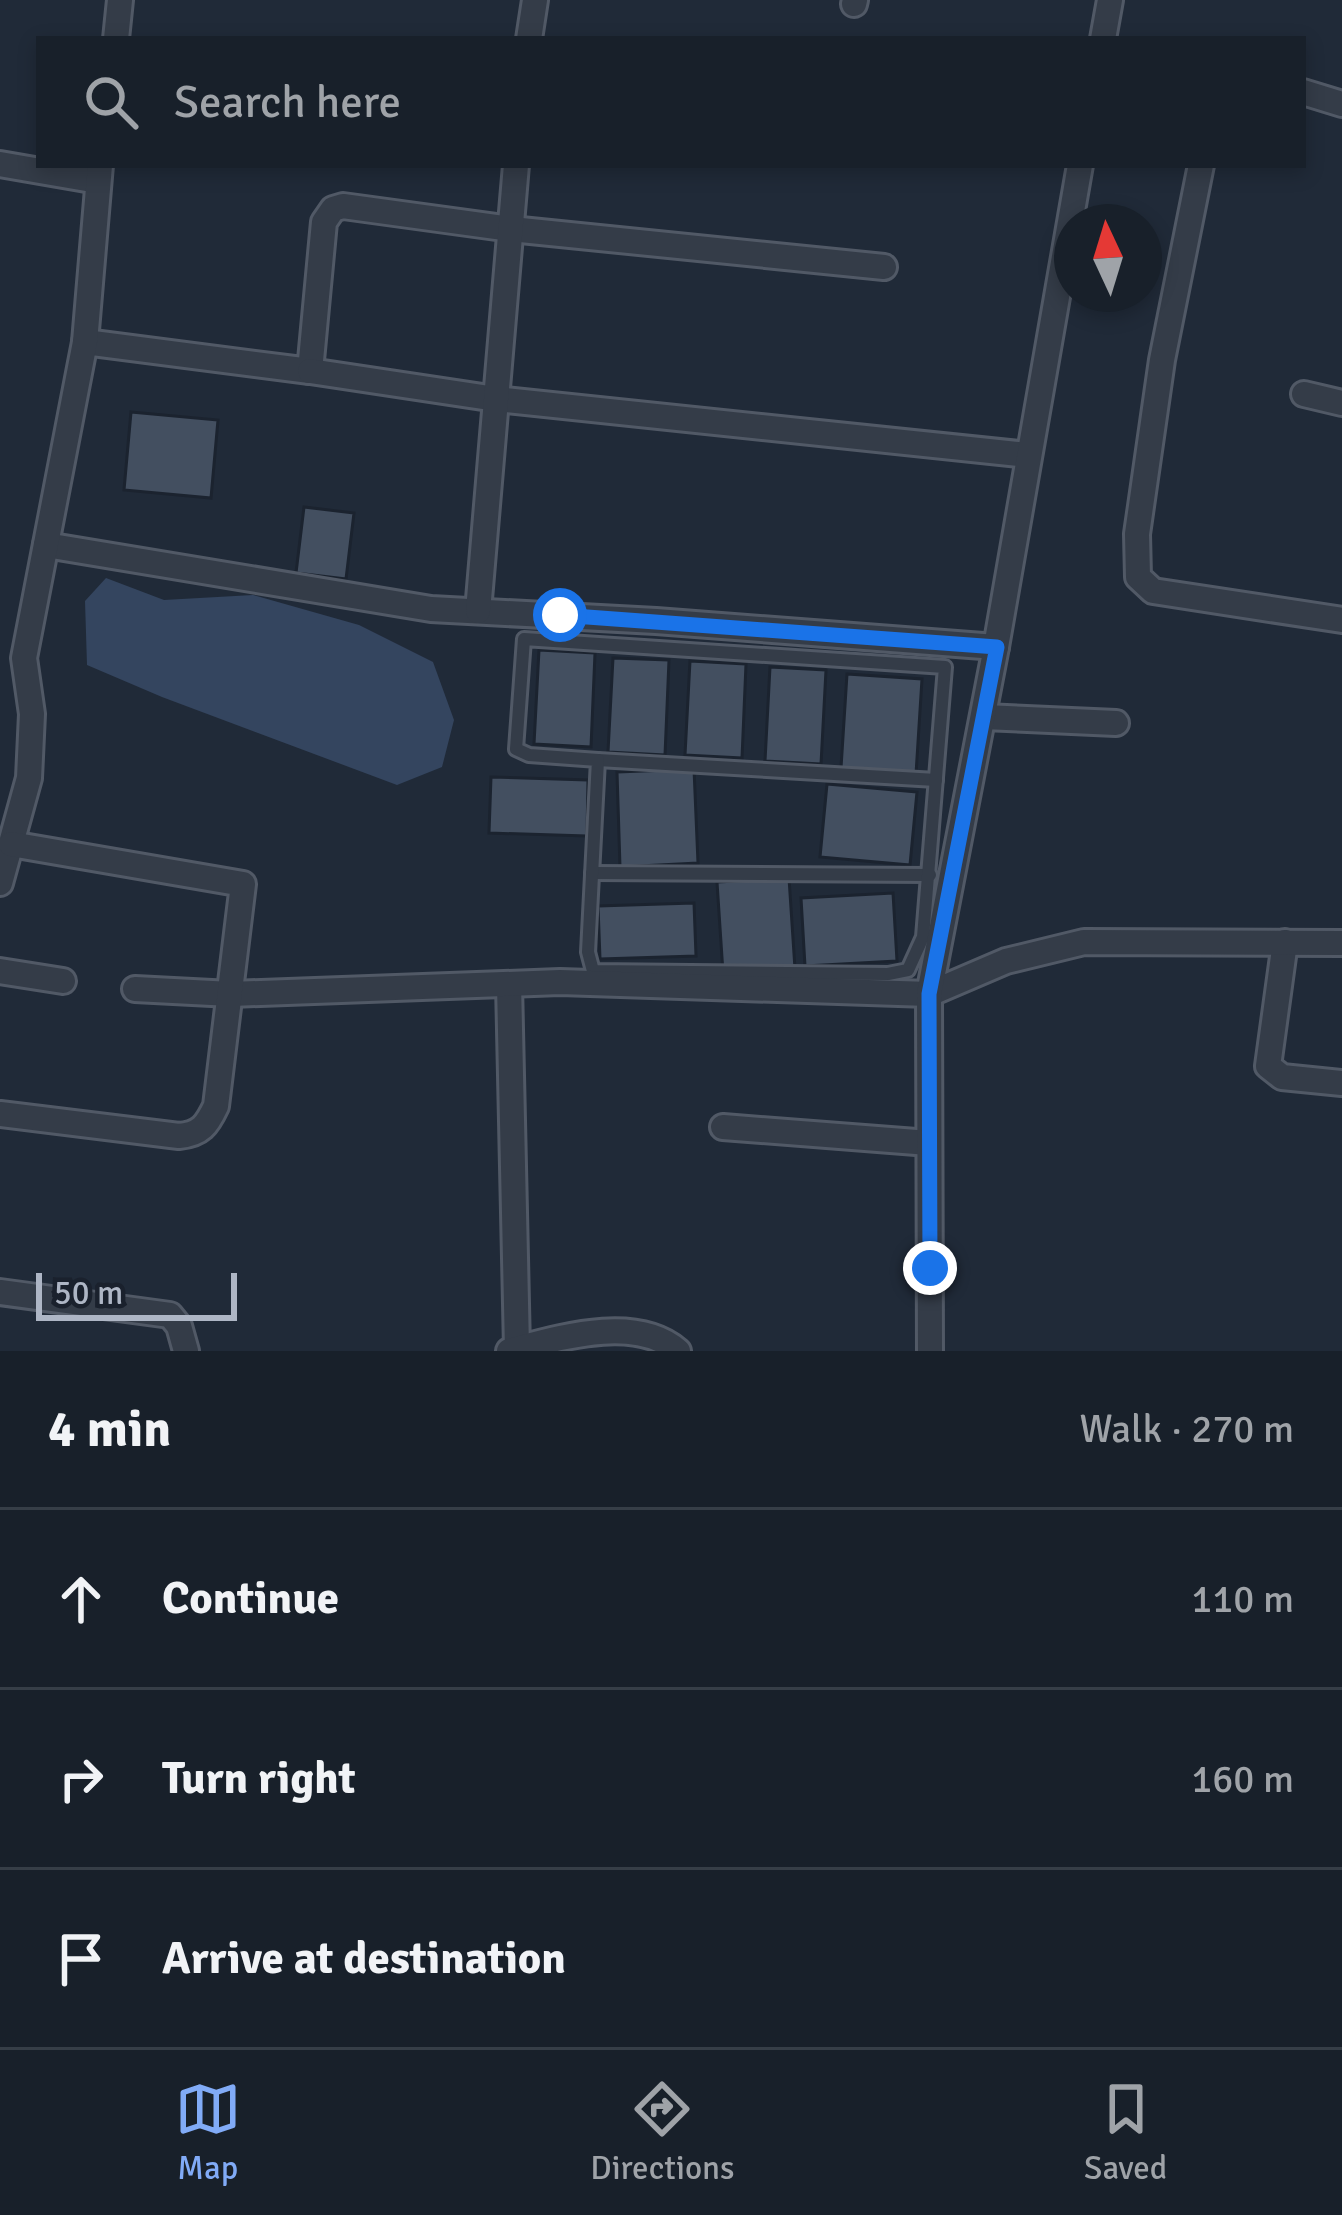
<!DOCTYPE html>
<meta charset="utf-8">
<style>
body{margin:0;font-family:Signika,sans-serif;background:#212832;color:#f1f3f6}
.compass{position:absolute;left:1054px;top:204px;width:108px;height:108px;border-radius:50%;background:#18202a;box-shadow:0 6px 18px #0003;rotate:356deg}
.scale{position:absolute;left:36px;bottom:30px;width:201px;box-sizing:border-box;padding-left:12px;border:6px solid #aeb6c5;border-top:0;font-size:33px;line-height:42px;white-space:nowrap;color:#aeb6c5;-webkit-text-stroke:9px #1a212d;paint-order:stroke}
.stop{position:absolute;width:36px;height:36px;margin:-27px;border:9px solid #1a73e8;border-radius:50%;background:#fff}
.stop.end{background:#1a73e8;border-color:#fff;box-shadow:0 3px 12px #0008}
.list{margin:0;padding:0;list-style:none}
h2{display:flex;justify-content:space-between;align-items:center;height:156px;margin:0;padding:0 48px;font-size:51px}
h2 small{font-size:39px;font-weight:400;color:#9fa3a8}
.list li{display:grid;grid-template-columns:78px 1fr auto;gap:36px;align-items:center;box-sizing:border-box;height:180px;padding:0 48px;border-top:3px solid #363e47}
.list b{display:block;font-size:45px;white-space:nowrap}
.list em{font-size:39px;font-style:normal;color:#9fa3a8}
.icon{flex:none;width:66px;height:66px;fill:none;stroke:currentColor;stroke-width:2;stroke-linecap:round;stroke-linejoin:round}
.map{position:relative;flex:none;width:1342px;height:1351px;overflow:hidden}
.search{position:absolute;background:#18202a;box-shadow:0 6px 18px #0003;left:36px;right:36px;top:36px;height:132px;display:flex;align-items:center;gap:30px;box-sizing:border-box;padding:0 42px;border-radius:0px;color:#9fa3a8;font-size:45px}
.sheet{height:696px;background:#18202a}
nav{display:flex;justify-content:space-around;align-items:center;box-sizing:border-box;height:168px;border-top:3px solid #363e47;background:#18202a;font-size:33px;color:#9fa3a8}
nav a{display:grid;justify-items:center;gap:6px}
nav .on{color:#81abf7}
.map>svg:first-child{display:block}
.water{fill:#34455f}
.building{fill:#434f60;stroke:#1b232f;stroke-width:3}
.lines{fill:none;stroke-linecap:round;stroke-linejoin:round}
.service-casing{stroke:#515966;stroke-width:18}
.minor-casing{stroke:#515966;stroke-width:30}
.service{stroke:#343c48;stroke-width:12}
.minor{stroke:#343c48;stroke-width:24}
.route{stroke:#1a73e8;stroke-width:15}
</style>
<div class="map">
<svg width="1342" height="1351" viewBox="0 0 1342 1351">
<rect width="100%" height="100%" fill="#202a38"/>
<!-- water -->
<path class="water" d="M106,578L164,600L253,595L359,625L433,662L454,720L442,767L397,785L162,697L87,665L85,601Z"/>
<!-- building -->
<g class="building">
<path d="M131,412L218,420L211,498L124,490Z"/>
<path d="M304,507L354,513L346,579L296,573Z"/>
<path d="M539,650L595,653L591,747L534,744Z"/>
<path d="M613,658L669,660L665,755L608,752Z"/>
<path d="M690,661L746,664L742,758L685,755Z"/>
<path d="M770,667L826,670L821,764L765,761Z"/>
<path d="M847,674L922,679L916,774L841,768Z"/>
<path d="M694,769L698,863L620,867L617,772Z"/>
<path d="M491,777L588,780L587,836L489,833Z"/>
<path d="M827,784L917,792L910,865L820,857Z"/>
<path d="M789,878L795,969L723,973L717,882Z"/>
<path d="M893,893L897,961L805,966L801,898Z"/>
<path d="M694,903L696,956L600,959L598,906Z"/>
</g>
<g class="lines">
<defs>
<g id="service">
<path d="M598,760L936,780"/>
<path d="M592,873L930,875"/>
<path d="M923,937L945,667L524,639L516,749L529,755L598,760L588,952L593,971L888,974L908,970L923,937L942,934"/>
</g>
<g id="minor">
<path d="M854,4L855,0"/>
<path d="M116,39L120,0"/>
<path d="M529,39L535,0"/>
<path d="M1103,39L1110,0"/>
<path d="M1303,92L1342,104"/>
<path d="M0,164L98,181"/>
<path d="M1201,165L1162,360L1137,534L1138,577L1153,591L1342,620"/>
<path d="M85,342L310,371L324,222L333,209L343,206L511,229L884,267"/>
<path d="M310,371L496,399L1028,455"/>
<path d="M1304,394L1342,403"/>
<path d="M46,545L431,609L656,621L996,647"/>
<path d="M478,611L516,165"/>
<path d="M984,717L1116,723"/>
<path d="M0,883L29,778L32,714L24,658L85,342L100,165"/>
<path d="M1285,942L1268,1066L1282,1077L1342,1083"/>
<path d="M0,971L63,981"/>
<path d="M509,984L517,1349"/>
<path d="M135,989L231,994L560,982L929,994L1006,961L1084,942L1342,943"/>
<path d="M0,1114L179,1136C201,1134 207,1125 216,1106L243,884L11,844"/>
<path d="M723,1127L929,1143"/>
<path d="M0,1292L170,1315L179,1326L186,1351"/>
<path d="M509,1351C559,1338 635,1314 678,1351"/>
<path d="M930,1351L929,994L996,647L1080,165"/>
</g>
</defs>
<!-- service casing -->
<use href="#service" class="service-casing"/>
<!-- minor casing -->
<use href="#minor" class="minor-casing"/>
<!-- service -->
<use href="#service" class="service"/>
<!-- minor -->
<use href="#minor" class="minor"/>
</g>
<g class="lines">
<!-- route -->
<path class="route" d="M560,615L997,647L929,994L930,1268"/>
</g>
</svg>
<svg class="compass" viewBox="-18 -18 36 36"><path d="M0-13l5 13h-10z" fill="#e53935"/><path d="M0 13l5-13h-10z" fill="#9fa3a8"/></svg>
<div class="scale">50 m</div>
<div class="stop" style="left:560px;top:615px"></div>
<div class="stop end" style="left:930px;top:1268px"></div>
<div class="search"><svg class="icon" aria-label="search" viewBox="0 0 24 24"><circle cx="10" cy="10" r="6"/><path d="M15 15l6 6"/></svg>Search here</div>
</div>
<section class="sheet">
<h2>4 min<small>Walk · 270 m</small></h2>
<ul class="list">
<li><svg class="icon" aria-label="ahead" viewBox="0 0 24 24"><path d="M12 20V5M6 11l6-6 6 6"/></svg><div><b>Continue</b></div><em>110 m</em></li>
<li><svg class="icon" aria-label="right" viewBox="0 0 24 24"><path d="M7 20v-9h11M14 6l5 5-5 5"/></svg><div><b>Turn right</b></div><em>160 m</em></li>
<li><svg class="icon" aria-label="arrive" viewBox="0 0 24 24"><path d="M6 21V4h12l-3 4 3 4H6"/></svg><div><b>Arrive at destination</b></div></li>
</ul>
</section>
<nav>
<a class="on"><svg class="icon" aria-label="map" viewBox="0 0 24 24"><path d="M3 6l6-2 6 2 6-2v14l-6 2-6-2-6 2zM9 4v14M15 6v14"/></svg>Map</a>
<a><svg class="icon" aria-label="directions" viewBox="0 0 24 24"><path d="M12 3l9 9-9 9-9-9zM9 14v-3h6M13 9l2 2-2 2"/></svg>Directions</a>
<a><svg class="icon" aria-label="saved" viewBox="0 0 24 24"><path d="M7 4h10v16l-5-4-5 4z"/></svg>Saved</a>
</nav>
